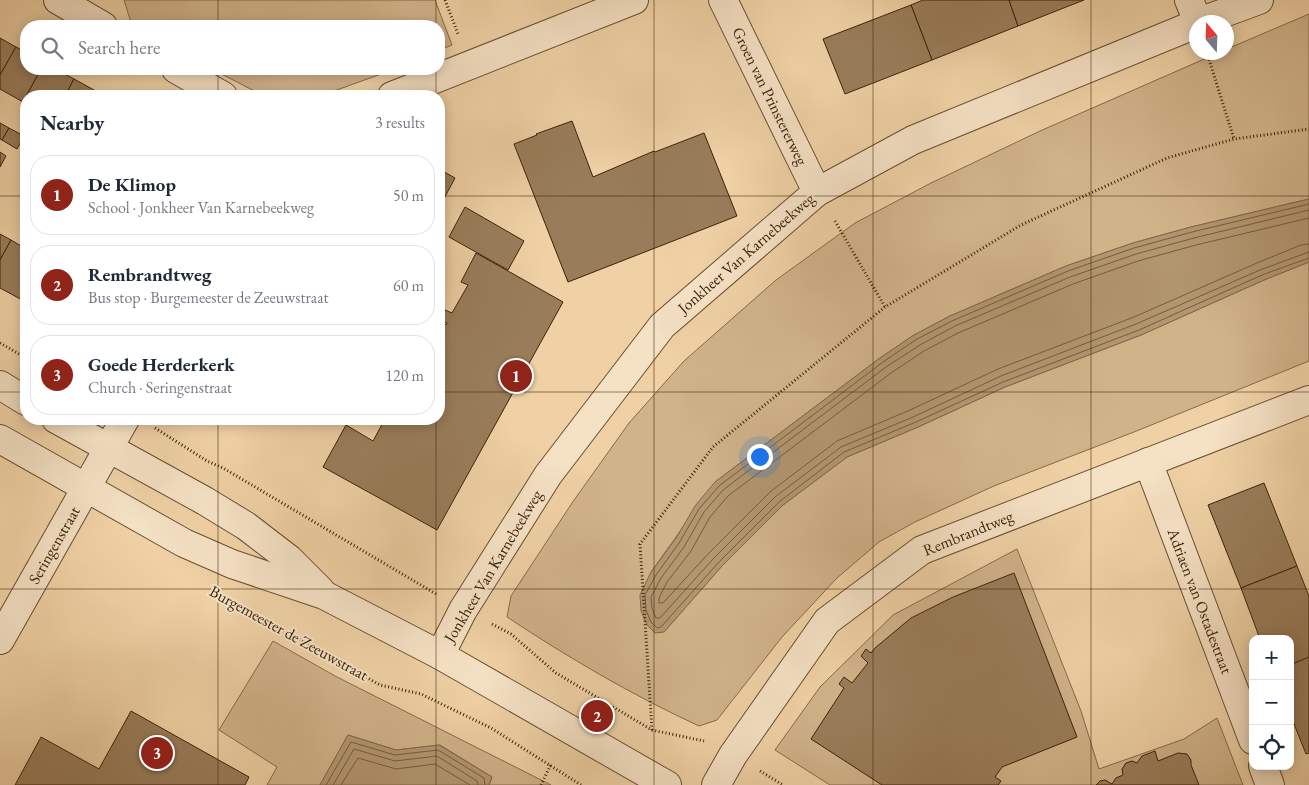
<!DOCTYPE html>
<meta charset="utf-8">
<style>
body{margin:0;font-family:"EB Garamond",serif;background:#f2f2f3;color:#1f2937}
.controls{position:absolute;right:15px;bottom:15px;display:grid;overflow:hidden;border-radius:10px;box-shadow:0 2px 12px #0003}
.controls button{width:45px;height:45px;display:grid;place-items:center;padding:0;border:0;border-bottom:1px solid #e0e1e3;background:#fff;color:#1f2937;font:25px sans-serif}
.compass{position:absolute;left:1189px;top:15px;width:45px;height:45px;border-radius:50%;background:#fff;box-shadow:0 2px 12px #0003;rotate:341deg}
.you{position:absolute;left:759px;top:456px;width:18px;height:18px;margin:-12px;border:4px solid #fff;border-radius:50%;background:#1a73e8;box-shadow:0 0 0 8px #1a73e833}
.badge{display:grid;place-items:center;width:32px;height:32px;border-radius:50%;background:#8f2418;color:#fff;font-size:16px;font-weight:700}
.pin{position:absolute;translate:-50% -50%;border:2px solid #fff;box-shadow:0 1px 5px #0006}
.list{margin:0;padding:0;list-style:none}
h2{display:flex;justify-content:space-between;align-items:center;height:65px;margin:0;padding:0 20px;font-size:21px}
h2 small{font-size:16px;font-weight:400;color:#747a83}
.list li{display:grid;grid-template-columns:32px 1fr auto;gap:15px;align-items:center;box-sizing:border-box;height:80px;margin:0 10px 10px;padding:0 10px;border:1px solid #e0e1e3;border-radius:20px}
.list b{display:block;font-size:19px;white-space:nowrap}
.list p{margin:0;font-size:16px;white-space:nowrap;color:#747a83}
.list em{font-size:16px;font-style:normal;color:#747a83}
.icon{flex:none;width:28px;height:28px;fill:none;stroke:currentColor;stroke-width:2;stroke-linecap:round;stroke-linejoin:round}
.map{position:relative;flex:none;width:1309px;height:785px;overflow:hidden}
.search{position:absolute;background:#fff;box-shadow:0 2px 12px #0003;left:20px;top:20px;width:425px;height:55px;display:flex;align-items:center;gap:12px;box-sizing:border-box;padding:0 18px;border-radius:20px;color:#747a83;font-size:19px}
.panel{position:absolute;background:#fff;box-shadow:0 2px 12px #0003;left:20px;top:90px;width:425px;height:335px;border-radius:20px}
.map>svg:first-child{display:block}
.green{fill:#d1b38a;stroke:#866a4a}
.water{fill:#b29670;stroke:#836847}
.lines{fill:none;stroke-linecap:round;stroke-linejoin:round}
.shore{stroke:#775c3c;stroke-width:1}
.building{fill:#997d5a;stroke:#3c2209}
.minor-casing{stroke:#694e30;stroke-width:30}
.path{stroke:#3c2209;stroke-width:3;stroke-dasharray:1 2.5;stroke-linecap:butt}
.minor{stroke:#f5e1c4;stroke-width:28}
.grid{fill:none;stroke:#3c2209;stroke-width:1;stroke-opacity:0.55}
.labels{text-anchor:middle;dominant-baseline:central;stroke-width:4;stroke-linejoin:round;paint-order:stroke}
.street-label{font-size:16px;fill:#3c2209;stroke:#f5e1c4}
</style>
<div class="map">
<svg width="1309" height="785" viewBox="0 0 1309 785">
<rect width="100%" height="100%" fill="#efd1a5"/>
<filter id="stains"><feTurbulence type="fractalNoise" baseFrequency=".004" numOctaves="4"/><feColorMatrix values="0 0 0 0 .2 0 0 0 0 .09 0 0 0 0 .02 0 0 0 .5 -.17"/></filter>
<radialGradient id="worn" r=".72"><stop offset=".6" stop-color="#630" stop-opacity="0"/><stop offset="1" stop-color="#630" stop-opacity=".3"/></radialGradient>
<!-- green -->
<g class="green">
<path d="M124,0H435L452,45L439,50V26H132Z"/>
<path d="M1309,14V199L1191,227L1133,243L1066,266L950,316L914,335L880,358L715,482L651,572L664,632L722,566L783,505L847,457L918,427L1005,387L1141,335L1264,280L1309,262V361L1134,432L994,486L915,522L879,542L837,578L782,637L717,720L699,726C632,695 569,658 507,617L511,596L572,503L629,423L684,361L776,280L855,223L931,183L1040,131L1218,53L1226,52L1227,49Z"/>
<path d="M212,69H395L320,96H264Z"/>
<path d="M1017,549L1081,711L1099,769L1184,739L1217,718L1243,785H830L775,750L820,687L893,615Z"/>
<path d="M273,641L337,677L551,785H489L492,777L440,745L396,750L348,735L320,785H267L277,767L219,730Z"/>
</g>
<!-- water -->
<g class="water">
<path d="M1309,199V262L1264,280L1141,335L1005,387L918,427L847,457L783,505L722,566L664,632L655,633L647,625L641,611L640,595L651,572L675,540L695,506L715,482L880,358L914,335L950,316L1066,266L1133,243L1191,227Z"/>
<path d="M348,735L396,750L439,745L492,777L489,785H320Z"/>
</g>
<g class="lines">
<!-- shore -->
<g class="shore">
<path d="M1309,204L1192,232L1134,248L1068,271L952,321L917,339L883,362L719,486L699,509L679,543L656,575L645,595L646,610L651,622L657,628L661,627L718,563L779,502L844,452L916,422L1003,382L1139,330L1262,275L1309,258"/>
<path d="M1309,210L1194,238L1136,254L1070,277L955,326L920,345L886,367L723,490L704,512L684,547L661,578L651,597L652,608L656,618H660L713,559L775,497L841,447L913,417L1001,376L1136,324L1260,270L1309,252"/>
<path d="M1309,218L1196,245L1138,261L1073,284L958,333L924,351L891,373L728,496L710,517L691,551L667,582L659,598V603H663L708,554L770,492L837,441L910,410L998,369L1134,317L1257,263L1301,245L1309,244"/>
<path d="M326,785L351,742L395,755L438,750L484,778L485,785"/>
<path d="M333,785L354,749L395,761L437,756L477,781L478,785"/>
<path d="M341,785L358,758L396,769L435,764L470,785"/>
</g>
</g>
<!-- building -->
<g class="building">
<path d="M923,0H1009L1018,26L932,60L911,5Z"/>
<path d="M1009,0H1084L1018,26Z"/>
<path d="M911,5L932,60L845,94L823,39Z"/>
<path d="M0,38L16,47L0,75Z"/>
<path d="M16,47L26,52V69H41L23,102L0,89V75Z"/>
<path d="M41,69H56L74,79L65,96H26V104L23,102Z"/>
<path d="M74,79L103,95L102,96H65Z"/>
<path d="M572,121L593,177L654,151L655,152L704,133L737,216L568,282L514,144L537,135L536,134Z"/>
<path d="M0,123L9,128L2,140L0,139Z"/>
<path d="M9,128L24,136L17,149L2,140Z"/>
<path d="M0,152L6,156L0,167Z"/>
<path d="M439,169L455,178L439,208Z"/>
<path d="M465,207L524,241L508,270L449,237Z"/>
<path d="M0,234L11,240L0,260Z"/>
<path d="M11,240L26,249V302L0,288V260Z"/>
<path d="M476,253L563,302L437,530L323,467L346,425L373,441L385,419H439V321L446,325L447,323L440,320L445,310L452,313L468,285L461,282Z"/>
<path d="M248,419H259L257,423Z"/>
<path d="M1264,483L1297,566L1241,588L1208,505Z"/>
<path d="M1297,566L1309,596V657L1290,665V639H1260L1241,588Z"/>
<path d="M1014,573L1077,737L1002,767L995,777L1001,781L998,785H882L811,739L844,688L839,684L844,677L852,683L868,663L861,656L866,649L871,653L875,648L911,618L953,597Z"/>
<path d="M1309,657V753L1306,754L1290,714V665Z"/>
<path d="M131,711L249,777L245,785H15L41,737L99,769Z"/>
<path d="M1155,751L1158,761L1178,753L1187,754L1191,760V765L1199,785H1096L1100,781L1105,780L1112,784L1116,778L1123,775L1122,769L1126,763L1132,761L1137,763L1142,756Z"/>
</g>
<g class="lines">
<defs>
<g id="minor">
<path d="M58,0L103,26"/>
<path d="M723,0L817,192"/>
<path d="M1189,0L1198,22"/>
<path d="M1199,22L1259,0"/>
<path d="M176,69L223,96"/>
<path d="M392,96L634,0"/>
<path d="M0,385L26,401"/>
<path d="M56,419L205,501L246,526L289,559L320,590"/>
<path d="M0,439L184,543L232,564L324,595L440,655L667,785"/>
<path d="M1148,462L1253,740"/>
<path d="M0,640L125,419"/>
<path d="M440,655L463,610L548,475L662,326L817,192L913,140L1196,24"/>
<path d="M1263,766L1270,785"/>
<path d="M716,785L733,755L827,621L922,550L1309,400"/>
</g>
</defs>
<!-- minor casing -->
<use href="#minor" class="minor-casing"/>
<!-- path -->
<g class="path">
<path d="M445,0L458,34"/>
<path d="M1207,53L1234,139"/>
<path d="M835,221L885,307"/>
<path d="M0,343L26,358"/>
<path d="M155,428L207,461L223,468L436,594"/>
<path d="M232,601L380,685L421,694L491,728L581,785"/>
<path d="M492,624L511,634L556,673L652,730L704,741"/>
<path d="M652,730L640,544L713,447L885,307L1021,225L1167,158L1234,139L1309,129"/>
<path d="M760,771L783,785"/>
<path d="M541,785L551,764"/>
</g>
<!-- minor -->
<use href="#minor" class="minor"/>
</g>
<!-- grid -->
<path class="grid" d="M218,0V26M436,0V26M654,0V785M873,0V785M1091,0V785M218,69V96M436,69V96M0,196H26M439,196H1309M0,392H26M439,392H1309M218,419V785M436,419V785M0,589H1309"/>
<g class="labels">
<!-- street labels -->
<g class="street-label">
<text transform="translate(770 96) rotate(64)">Groen van Prinstererweg</text>
<text transform="translate(746 253) rotate(-41)">Jonkheer Van Karnebeekweg</text>
<text transform="translate(968 533) rotate(-22)">Rembrandtweg</text>
<text transform="translate(54 545) rotate(-60)">Seringenstraat</text>
<text transform="translate(493 566) rotate(-59)">Jonkheer Van Karnebeekweg</text>
<text transform="translate(1200 601) rotate(69)">Adriaen van Ostadestraat</text>
<text transform="translate(289 633) rotate(29)">Burgemeester de Zeeuwstraat</text>
</g>
</g>
<rect width="100%" height="100%" filter="url(#stains)"/>
<rect width="100%" height="100%" fill="url(#worn)"/>
</svg>
<div class="controls">
<button>+</button>
<button>−</button>
<button><svg class="icon" aria-label="locate" viewBox="0 0 24 24"><circle cx="12" cy="12" r="6"/><path d="M12 2v4M12 18v4M2 12h4M18 12h4"/></svg></button>
</div>
<svg class="compass" viewBox="-18 -18 36 36"><path d="M0-13l5 13h-10z" fill="#e53935"/><path d="M0 13l5-13h-10z" fill="#747a83"/></svg>
<div class="you"></div>
<div class="pin badge" style="left:516px;top:376px">1</div>
<div class="pin badge" style="left:597px;top:716px">2</div>
<div class="pin badge" style="left:157px;top:753px">3</div>
<div class="search"><svg class="icon" aria-label="search" viewBox="0 0 24 24"><circle cx="10" cy="10" r="6"/><path d="M15 15l6 6"/></svg>Search here</div>
<section class="panel">
<h2>Nearby<small>3 results</small></h2>
<ul class="list">
<li><span class="badge">1</span><div><b>De Klimop</b><p>School · Jonkheer Van Karnebeekweg</p></div><em>50 m</em></li>
<li><span class="badge">2</span><div><b>Rembrandtweg</b><p>Bus stop · Burgemeester de Zeeuwstraat</p></div><em>60 m</em></li>
<li><span class="badge">3</span><div><b>Goede Herderkerk</b><p>Church · Seringenstraat</p></div><em>120 m</em></li>
</ul>
</section>
</div>
